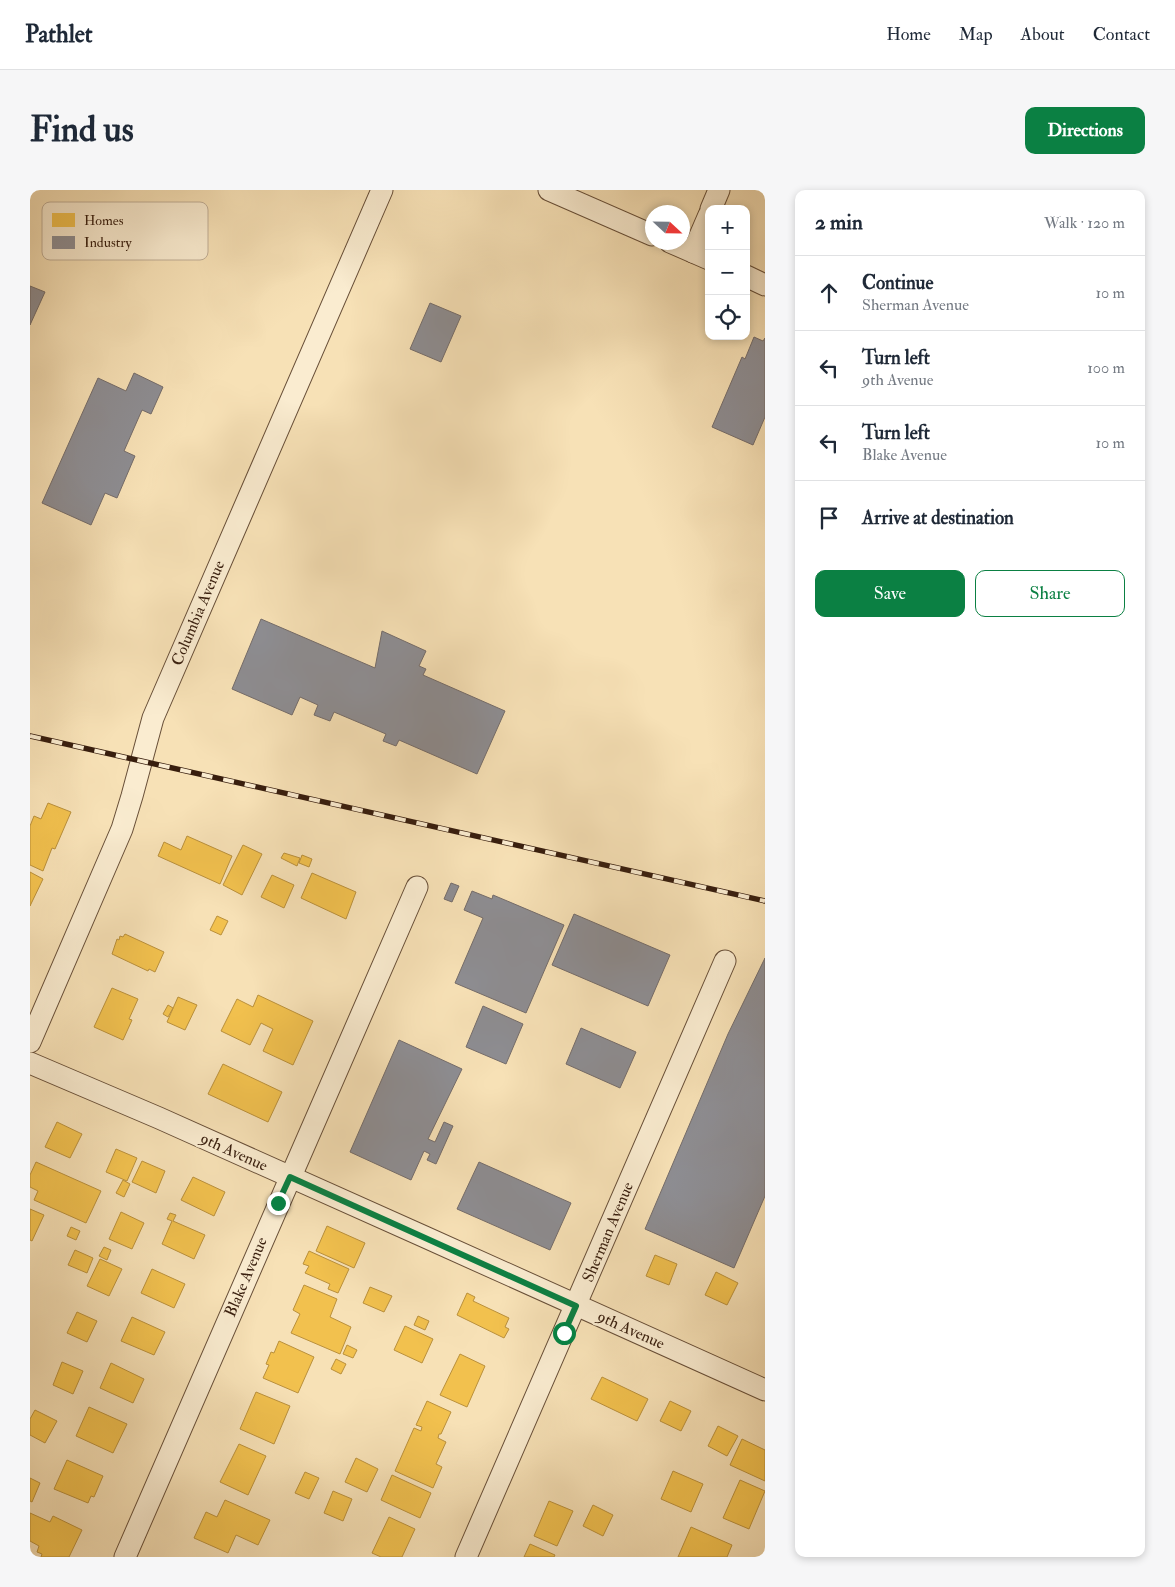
<!DOCTYPE html>
<meta charset="utf-8">
<style>
body{margin:0;font-family:"IM FELL Double Pica",serif;background:#f6f6f7;color:#1f2937}
.controls{position:absolute;right:15px;top:15px;display:grid;overflow:hidden;border-radius:10px;box-shadow:0 2px 8px #0003}
.controls button{width:45px;height:45px;display:grid;place-items:center;padding:0;border:0;border-bottom:1px solid #e0e1e3;background:#fff;color:#1f2937;font:25px sans-serif}
.compass{position:absolute;left:615px;top:15px;width:45px;height:45px;border-radius:50%;background:#fff;box-shadow:0 2px 8px #0003;rotate:112deg}
.stop{position:absolute;width:15px;height:15px;margin:-11px;border:4px solid #0b8043;border-radius:50%;background:#fff}
.stop.end{background:#0b8043;border-color:#fff;box-shadow:0 1px 5px #0008}
.list{margin:0;padding:0;list-style:none}
h2{display:flex;justify-content:space-between;align-items:center;height:65px;margin:0;padding:0 20px;font-size:21px}
h2 small{font-size:16px;font-weight:400;color:#747a83}
.list li{display:grid;grid-template-columns:32px 1fr auto;gap:15px;align-items:center;box-sizing:border-box;height:75px;padding:0 20px;border-top:1px solid #e0e1e3}
.list b{display:block;font-size:19px;white-space:nowrap}
.list p{margin:0;font-size:16px;white-space:nowrap;color:#747a83}
.list em{font-size:16px;font-style:normal;color:#747a83}
.actions{display:flex;gap:10px;padding:15px 20px}
.actions a{flex:1;padding:11px 0;border:1px solid #0b8043;border-radius:10px;text-align:center;font-size:18px;color:#0b8043}
.actions .main{background:#0b8043;color:#fff}
.icon{flex:none;width:28px;height:28px;fill:none;stroke:currentColor;stroke-width:2;stroke-linecap:round;stroke-linejoin:round}
.map{position:relative;flex:none;width:735px;height:1367px;overflow:hidden;border-radius:10px}
header{display:flex;align-items:center;gap:30px;box-sizing:border-box;height:70px;padding:0 25px;background:#fff;border-bottom:1px solid #e0e1e3}
header strong{font-size:24px}
nav{display:flex;gap:28px;margin-inline-start:auto;font-size:18px}
.intro{display:flex;align-items:center;justify-content:space-between;box-sizing:border-box;height:120px;padding:0 30px}
h1{margin:0;font-size:35px}
.button{padding:12px 22px;border-radius:10px;background:#0b8043;color:#fff;font-size:18px;font-weight:700}
main{display:flex;gap:30px;padding:0 30px}
aside{flex:1;background:#fff;border-radius:10px;box-shadow:0 2px 8px #0003}
.map>svg:first-child{display:block}
.homes{fill:#f2c14e;stroke:#ba903b}
.industry{fill:#8d8d92;stroke:#746c6a}
.lines{fill:none;stroke-linecap:round;stroke-linejoin:round}
.minor-casing{stroke:#684f38;stroke-width:23}
.minor{stroke:#faecd0;stroke-width:21}
.rail-casing{stroke:#381e0e;stroke-width:5.5}
.rail{stroke:#faecd0;stroke-width:4;stroke-dasharray:11;stroke-linecap:butt}
.route{stroke:#0b8043;stroke-width:6}
.labels{text-anchor:middle;dominant-baseline:central;stroke-width:5;stroke-linejoin:round;paint-order:stroke}
.street-label{font-size:16px;fill:#381e0e;stroke:#faecd0}
.key{fill:#faecd0;stroke:#c0ae96;stroke-width:1}
.key-label{font-size:14px;fill:#381e0e}
</style>
<header>
<strong>Pathlet</strong>
<nav><a>Home</a><a>Map</a><a>About</a><a>Contact</a></nav>
</header>
<div class="intro"><h1>Find us</h1><a class="button">Directions</a></div>
<main>
<div class="map">
<svg width="735" height="1367" viewBox="0 0 735 1367">
<rect width="100%" height="100%" fill="#f7e1b6"/>
<filter id="stains"><feTurbulence type="fractalNoise" baseFrequency=".004" numOctaves="4"/><feColorMatrix values="0 0 0 0 .2 0 0 0 0 .09 0 0 0 0 .02 0 0 0 .5 -.17"/></filter>
<radialGradient id="worn" r=".72"><stop offset=".6" stop-color="#630" stop-opacity="0"/><stop offset="1" stop-color="#630" stop-opacity=".3"/></radialGradient>
<!-- homes -->
<g class="homes">
<path d="M18,613L41,622L25,659L22,658L13,681L0,675V636L4,626L11,629Z"/>
<path d="M157,646L202,666L190,694L128,666L134,652L151,660Z"/>
<path d="M213,655L232,664L212,705L193,695Z"/>
<path d="M254,663L270,668L267,676L251,668Z"/>
<path d="M272,665L282,669L279,677L269,673Z"/>
<path d="M0,682L13,689L0,716Z"/>
<path d="M282,683L326,702L316,729L271,708Z"/>
<path d="M242,685L264,695L254,718L231,707Z"/>
<path d="M187,726L198,731L191,745L180,740Z"/>
<path d="M95,744L134,762L125,782L119,779L118,781L82,764L87,749L89,750L90,746L93,747Z"/>
<path d="M82,798L108,809L99,829L102,830L93,850L64,837Z"/>
<path d="M228,805L283,831L263,875L233,861L243,839L231,833L220,855L191,841L207,809L223,817Z"/>
<path d="M148,807L167,815L155,840L137,832Z"/>
<path d="M138,815L143,818L138,827L133,824Z"/>
<path d="M193,874L252,902L238,932L178,904Z"/>
<path d="M27,932L52,944L40,968L15,957Z"/>
<path d="M86,959L107,968L97,991L76,982Z"/>
<path d="M112,971L135,981L126,1003L102,992Z"/>
<path d="M6,972L71,1001L56,1033L4,1010L8,1001L0,997V985Z"/>
<path d="M163,987L195,1002L184,1026L151,1010Z"/>
<path d="M93,990L100,994L94,1007L86,1003Z"/>
<path d="M0,1019L14,1025L2,1051L0,1050Z"/>
<path d="M91,1022L114,1033L102,1059L79,1049Z"/>
<path d="M140,1023L146,1025L143,1031L175,1045L164,1069L132,1054L142,1031L137,1029Z"/>
<path d="M297,1036L335,1053L324,1078L286,1061Z"/>
<path d="M41,1037L50,1041L46,1050L37,1046Z"/>
<path d="M74,1057L81,1060L77,1070L69,1066Z"/>
<path d="M45,1060L63,1068L57,1083L38,1075Z"/>
<path d="M279,1061L319,1079L308,1103L298,1099L300,1094L275,1083L279,1076L273,1074Z"/>
<path d="M625,1065L647,1074L639,1095L616,1086Z"/>
<path d="M70,1069L92,1079L79,1106L57,1096Z"/>
<path d="M122,1079L155,1094L144,1118L111,1103Z"/>
<path d="M686,1082L708,1093L697,1115L675,1105Z"/>
<path d="M274,1095L307,1109L300,1127L321,1137L310,1164L261,1143L270,1124L263,1120Z"/>
<path d="M340,1097L362,1106L354,1122L333,1113Z"/>
<path d="M437,1103L445,1107L443,1111L479,1128L475,1137L479,1139L474,1148L427,1125Z"/>
<path d="M47,1122L67,1131L57,1152L37,1143Z"/>
<path d="M388,1126L399,1131L395,1140L384,1135Z"/>
<path d="M102,1127L135,1142L124,1165L91,1151Z"/>
<path d="M375,1136L403,1149L392,1173L364,1160Z"/>
<path d="M249,1151L284,1167L268,1203L233,1188L239,1175L236,1174L241,1162L244,1163Z"/>
<path d="M317,1155L327,1160L323,1168L313,1164Z"/>
<path d="M430,1164L455,1176L437,1217L410,1205Z"/>
<path d="M306,1169L316,1174L311,1184L301,1179Z"/>
<path d="M32,1172L53,1181L43,1204L23,1195Z"/>
<path d="M81,1173L114,1189L103,1213L70,1198Z"/>
<path d="M572,1187L618,1209L607,1231L561,1209Z"/>
<path d="M226,1202L260,1216L244,1254L210,1239Z"/>
<path d="M397,1211L421,1222L411,1244H409L408,1248L416,1252L406,1274L412,1277L403,1298L365,1281L384,1238L391,1241L392,1237L386,1235Z"/>
<path d="M640,1211L661,1221L651,1241L630,1231Z"/>
<path d="M59,1217L97,1234L83,1263L46,1246Z"/>
<path d="M5,1220L27,1231L15,1253L0,1245V1229Z"/>
<path d="M688,1236L708,1246L697,1266L678,1256Z"/>
<path d="M712,1249L735,1260V1291L700,1275Z"/>
<path d="M209,1254L236,1266L218,1305L190,1292Z"/>
<path d="M326,1268L348,1279L337,1302L315,1292Z"/>
<path d="M37,1270L73,1286L64,1307L61,1306L58,1313L24,1299Z"/>
<path d="M643,1281L673,1294L661,1322L631,1309Z"/>
<path d="M275,1282L289,1288L279,1309L265,1303Z"/>
<path d="M362,1285L401,1303L390,1328L351,1310Z"/>
<path d="M0,1288L10,1293L2,1312L0,1311Z"/>
<path d="M710,1290L735,1301L719,1339L693,1328Z"/>
<path d="M303,1301L322,1309L313,1331L294,1323Z"/>
<path d="M195,1310L240,1330L228,1355L206,1345L198,1363L164,1348L176,1322L187,1327Z"/>
<path d="M519,1311L543,1321L527,1356L504,1346Z"/>
<path d="M563,1315L583,1325L573,1346L553,1336Z"/>
<path d="M0,1323L20,1332L23,1326L52,1340L39,1367H11L12,1364L7,1362L9,1356L0,1351Z"/>
<path d="M359,1327L385,1339L372,1367H351L342,1363Z"/>
<path d="M661,1337L702,1355L697,1367H648Z"/>
<path d="M500,1354L525,1365L524,1367H494Z"/>
</g>
<!-- industry -->
<g class="industry">
<path d="M0,96L15,102L0,135Z"/>
<path d="M400,113L431,126L411,172L380,159Z"/>
<path d="M724,147L733,151L735,148V227L723,255L682,237L712,167L715,169Z"/>
<path d="M104,183L133,197L121,224L112,220L94,261L105,266L87,308L75,303L61,335L12,313L68,188L96,201Z"/>
<path d="M231,429L345,478L352,441L396,461L389,476L396,479L393,485L475,521L447,584L369,550L366,556L353,551L356,544L304,522L300,531L284,525L288,515L270,507L262,525L202,499Z"/>
<path d="M421,693L429,696L422,712L414,709Z"/>
<path d="M442,701L462,709L463,705L534,735L496,823L425,793L453,728L434,720Z"/>
<path d="M544,724L640,765L618,816L522,775Z"/>
<path d="M735,768V1006L704,1078L615,1039L698,844Z"/>
<path d="M453,816L493,834L476,874L436,857Z"/>
<path d="M551,838L606,862L590,898L536,874Z"/>
<path d="M369,850L432,879L398,949L405,952L414,932L423,936L406,974L397,970L400,964L394,961L381,990L320,962Z"/>
<path d="M449,972L541,1013L520,1060L427,1019Z"/>
</g>
<g class="lines">
<defs>
<g id="minor">
<path d="M519,0L622,45"/>
<path d="M681,19L689,0"/>
<path d="M640,52L679,69"/>
<path d="M663,62L679,25"/>
<path d="M716,86L735,95"/>
<path d="M0,852L92,639L102,606L123,528L352,0"/>
<path d="M0,873L129,928L395,1047L735,1200"/>
<path d="M95,1367L387,697"/>
<path d="M436,1367L695,771"/>
</g>
</defs>
<!-- minor casing -->
<use href="#minor" class="minor-casing"/>
<!-- minor -->
<use href="#minor" class="minor"/>
<defs>
<path id="rail" d="M0,546L735,711"/>
</defs>
<!-- rail casing -->
<use href="#rail" class="rail-casing"/>
<!-- rail -->
<use href="#rail" class="rail"/>
</g>
<g class="lines">
<!-- route -->
<path class="route" d="M248,1013L260,987L546,1116L534,1143"/>
</g>
<g class="labels">
<!-- street labels -->
<g class="street-label">
<text transform="translate(168 423) rotate(-67)">Columbia Avenue</text>
<text transform="translate(204 962) rotate(24)">9th Avenue</text>
<text transform="translate(578 1042) rotate(-67)">Sherman Avenue</text>
<text transform="translate(216 1087) rotate(-67)">Blake Avenue</text>
<text transform="translate(601 1140) rotate(24)">9th Avenue</text>
</g>
</g>
<!-- legend -->
<rect x="12" y="12" width="166" height="58" rx="8" class="key"/>
<rect x="22" y="23" width="23" height="14" fill="#f2c14e"/>
<rect x="22" y="46" width="23" height="13" fill="#8d8d92"/>
<g class="key-label">
<text x="54" y="35">Homes</text>
<text x="54" y="57">Industry</text>
</g>
<rect width="100%" height="100%" filter="url(#stains)"/>
<rect width="100%" height="100%" fill="url(#worn)"/>
</svg>
<div class="controls">
<button>+</button>
<button>−</button>
<button><svg class="icon" aria-label="locate" viewBox="0 0 24 24"><circle cx="12" cy="12" r="6"/><path d="M12 2v4M12 18v4M2 12h4M18 12h4"/></svg></button>
</div>
<svg class="compass" viewBox="-18 -18 36 36"><path d="M0-13l5 13h-10z" fill="#e53935"/><path d="M0 13l5-13h-10z" fill="#747a83"/></svg>
<div class="stop" style="left:534px;top:1143px"></div>
<div class="stop end" style="left:248px;top:1013px"></div>
</div>
<aside>
<h2>2 min<small>Walk · 120 m</small></h2>
<ul class="list">
<li><svg class="icon" aria-label="ahead" viewBox="0 0 24 24"><path d="M12 20V5M6 11l6-6 6 6"/></svg><div><b>Continue</b><p>Sherman Avenue</p></div><em>10 m</em></li>
<li><svg class="icon" aria-label="left" viewBox="0 0 24 24"><path d="M17 20v-9H6M10 6l-5 5 5 5"/></svg><div><b>Turn left</b><p>9th Avenue</p></div><em>100 m</em></li>
<li><svg class="icon" aria-label="left" viewBox="0 0 24 24"><path d="M17 20v-9H6M10 6l-5 5 5 5"/></svg><div><b>Turn left</b><p>Blake Avenue</p></div><em>10 m</em></li>
<li><svg class="icon" aria-label="arrive" viewBox="0 0 24 24"><path d="M6 21V4h12l-3 4 3 4H6"/></svg><div><b>Arrive at destination</b></div></li>
</ul>
<div class="actions"><a class="main">Save</a><a>Share</a></div>
</aside>
</main>
